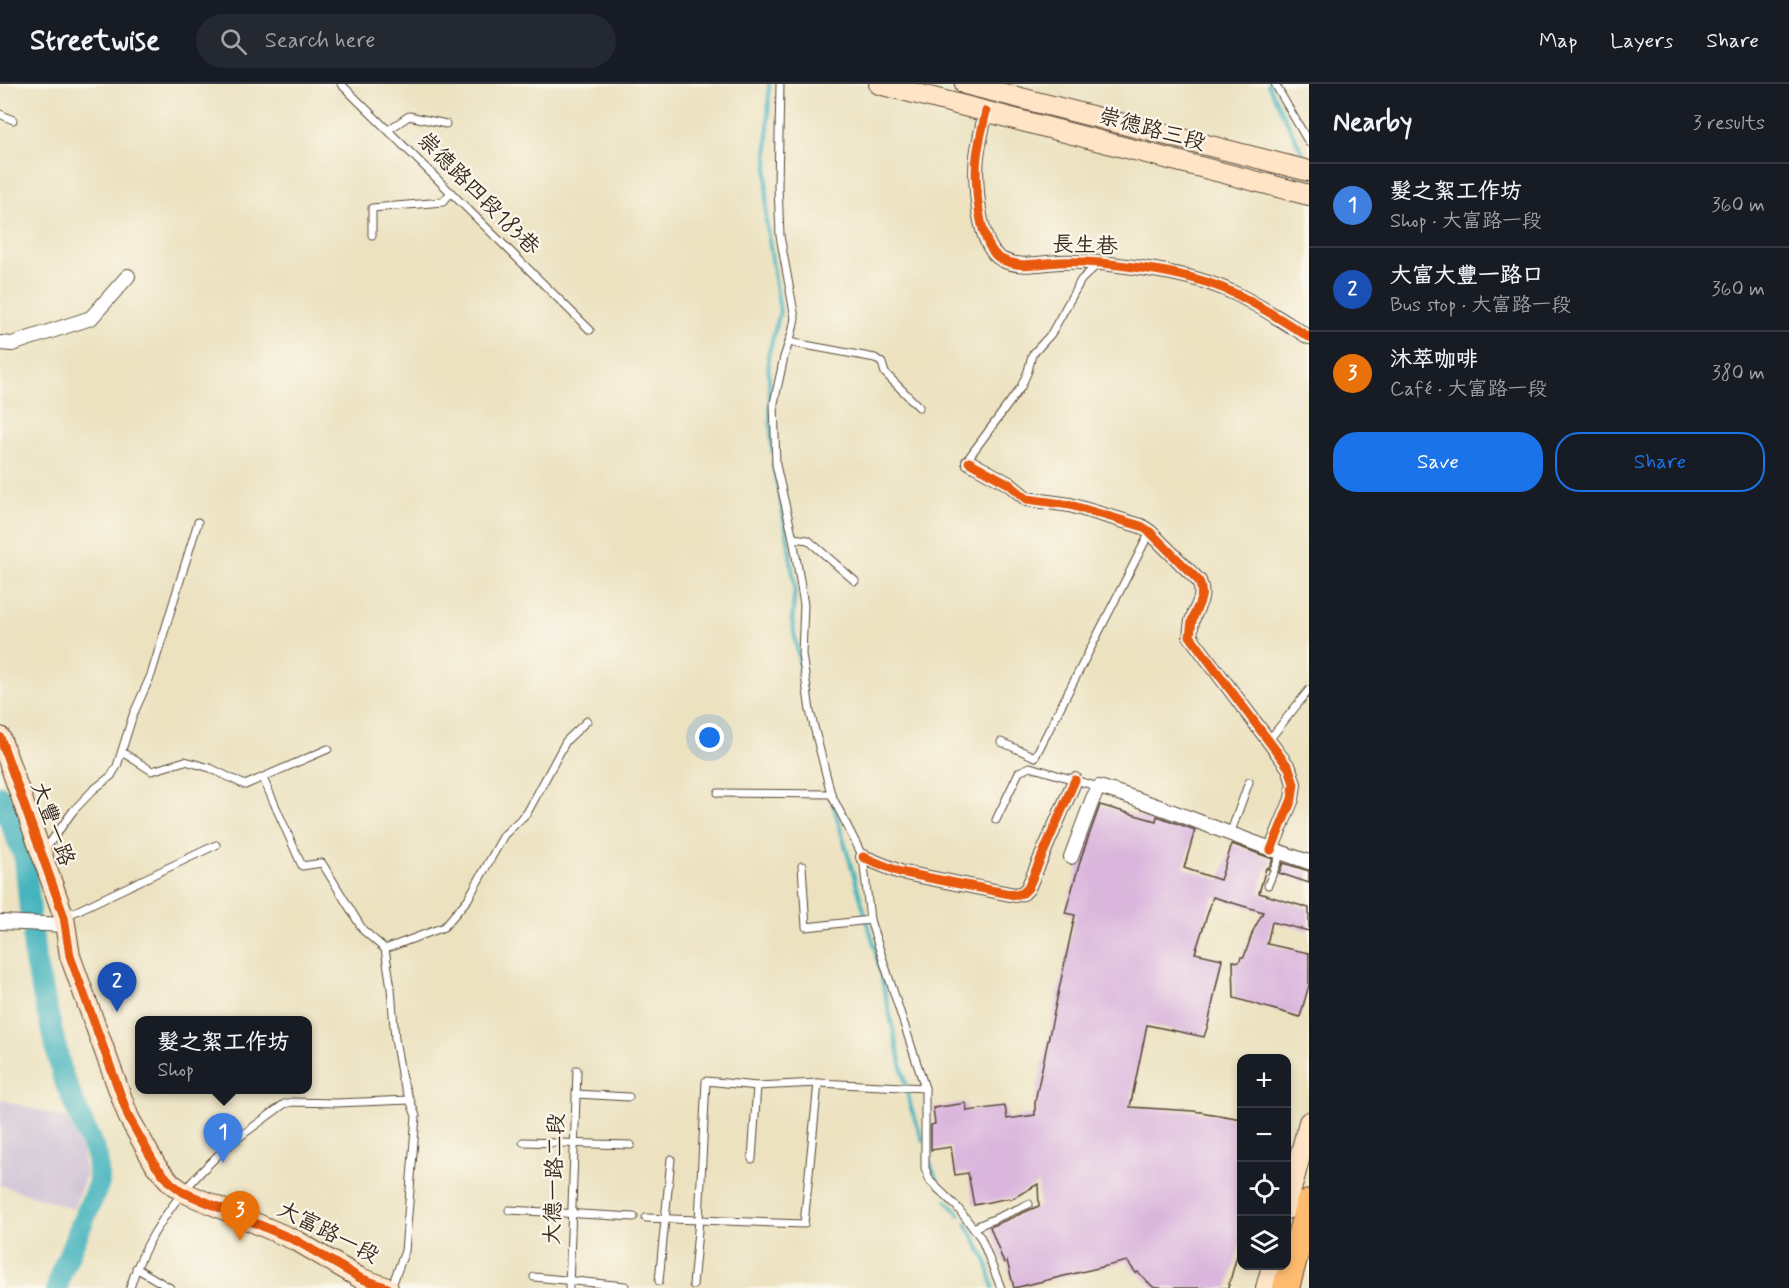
<!DOCTYPE html>
<meta charset="utf-8">
<style>
body{margin:0;font-family:Mynerve,"LXGW WenKai TC",sans-serif;background:#242831;color:#f1f3f6}
.controls{position:absolute;right:18px;bottom:18px;display:grid;overflow:hidden;border-radius:12px;box-shadow:0 3px 9px #0003}
.controls button{width:54px;height:54px;display:grid;place-items:center;padding:0;border:0;border-bottom:2px solid #363941;background:#171b24;color:#f1f3f6;font:30px sans-serif}
.you{position:absolute;left:710px;top:654px;width:21px;height:21px;margin:-15px;border:4px solid #fff;border-radius:50%;background:#1a73e8;box-shadow:0 0 0 9px #1a73e833}
.badge{display:grid;place-items:center;width:39px;height:39px;border-radius:50%;background:#1a73e8;color:#fff;font-size:20px;font-weight:700}
.pin{position:absolute;translate:-50% -50px;filter:drop-shadow(0 2px 3px #0008)}
.pin::after{content:'';position:absolute;top:32px;width:21px;height:18px;background:inherit;clip-path:polygon(0 0,100% 0,50% 100%)}
.popup{position:absolute;left:135px;top:932px;width:177px;height:78px;box-sizing:border-box;display:grid;place-content:center;border-radius:12px;background:#171b24;filter:drop-shadow(0 2px 4px #0005);font-size:20px;white-space:nowrap;color:#9ea1a6}
.popup b{font-size:22px;color:#f1f3f6}
.popup::after{content:'';position:absolute;left:50%;top:100%;margin-left:-12px;border:12px solid transparent;border-top-color:#171b24}
.list{margin:0;padding:0;list-style:none}
h2{display:flex;justify-content:space-between;align-items:center;height:78px;margin:0;padding:0 24px;font-size:26px}
h2 small{font-size:20px;font-weight:400;color:#9ea1a6}
.list li{display:grid;grid-template-columns:39px 1fr auto;gap:18px;align-items:center;box-sizing:border-box;height:84px;padding:0 24px;border-top:2px solid #363941}
.list b{display:block;font-size:22px;white-space:nowrap}
.list p{margin:0;font-size:20px;white-space:nowrap;color:#9ea1a6}
.list em{font-size:20px;font-style:normal;color:#9ea1a6}
.actions{display:flex;gap:12px;padding:18px 24px}
.actions a{flex:1;padding:14px 0;border:2px solid #1a73e8;border-radius:24px;text-align:center;font-size:21px;color:#1a73e8}
.actions .main{background:#1a73e8;color:#fff}
.icon{flex:none;width:33px;height:33px;fill:none;stroke:currentColor;stroke-width:2;stroke-linecap:round;stroke-linejoin:round}
.map{position:relative;flex:none;width:1309px;height:1204px;overflow:hidden}
header{display:flex;align-items:center;gap:36px;box-sizing:border-box;height:84px;padding:0 30px;background:#171b24;border-bottom:2px solid #363941}
header strong{font-size:28px}
nav{display:flex;gap:33px;margin-inline-start:auto;font-size:21px}
.search{width:420px;height:54px;background:#242831;display:flex;align-items:center;gap:15px;box-sizing:border-box;padding:0 21px;border-radius:33px;color:#9ea1a6;font-size:22px}
main{display:flex}
aside{flex:1;background:#171b24}
.map>svg:first-child{display:block}
.industrial{fill:#ccbed3}
.lines{fill:none;stroke-linecap:round;stroke-linejoin:round}
.stream{stroke:#45b4bd;stroke-width:4}
.river{stroke:#45b4bd;stroke-width:22}
.building{fill:#dab6dd}
.lane-casing{stroke:#564636;stroke-width:9}
.street-casing{stroke:#564636;stroke-width:16}
.secondary-casing{stroke:#564636;stroke-width:22}
.highway-casing{stroke:#564636;stroke-width:28}
.lane{stroke:#fff;stroke-width:7}
.street{stroke:#fff;stroke-width:14}
.secondary{stroke:#ffe4c6;stroke-width:20}
.highway{stroke:#febc70;stroke-width:26}
.cycleway-casing{stroke:#fbf7ec;stroke-width:13}
.cycleway{stroke:#e8590c;stroke-width:9}
.labels{text-anchor:middle;dominant-baseline:central;stroke-width:4.5;stroke-linejoin:round;paint-order:stroke}
.street-label{font-size:22px;fill:#3b2a1e;stroke:#fbf7ec}
</style>
<header>
<strong>Streetwise</strong>
<div class="search"><svg class="icon" aria-label="search" viewBox="0 0 24 24"><circle cx="10" cy="10" r="6"/><path d="M15 15l6 6"/></svg>Search here</div>
<nav><a>Map</a><a>Layers</a><a>Share</a></nav>
</header>
<main>
<div class="map">
<svg width="1309" height="1204" viewBox="0 0 1309 1204">
<rect width="100%" height="100%" fill="#fbf7ec"/>
<filter id="ink" filterUnits="userSpaceOnUse"><feTurbulence type="fractalNoise" baseFrequency=".0167" numOctaves="2"/><feDisplacementMap in="SourceGraphic" scale="12" xChannelSelector="R" yChannelSelector="G"/><feConvolveMatrix kernelMatrix="1 2 1 2 8 2 1 2 1" color-interpolation-filters="sRGB"/></filter>
<filter id="wash" filterUnits="userSpaceOnUse"><feTurbulence type="fractalNoise" baseFrequency=".008" numOctaves="4" result="noise"/><feDisplacementMap in="SourceGraphic" scale="24" xChannelSelector="R" yChannelSelector="G"/><feGaussianBlur stdDeviation="1.35" result="paint"/><feColorMatrix in="noise" values="0 0 0 0 0 0 0 0 0 0 0 0 0 0 0 0 0 1.4 0 .05"/><feComposite in="paint" operator="in"/></filter>
<g filter="url(#wash)">
<rect width="100%" height="100%" fill="#ece2c0"/>
<!-- industrial -->
<path class="industrial" d="M0,1015L68,1035L81,1061L86,1091L73,1125L0,1101Z"/>
<g class="lines">
<!-- stream -->
<g class="stream">
<path d="M769,0L766,137L780,227L768,272L772,368"/>
<path d="M1268,0L1308,80"/>
<path d="M773,379L788,456L795,504L792,536L804,608"/>
<path d="M833,720L873,857L911,1024L923,1057"/>
<path d="M927,1070L939,1102"/>
<path d="M947,1117L960,1131"/>
<path d="M966,1139L987,1178L993,1204"/>
</g>
<!-- river -->
<g class="river">
<path d="M0,712L25,774L30,826"/>
<path d="M33,854L35,877L63,993L97,1073L99,1099L61,1189L57,1204"/>
</g>
</g>
<g id="blocks">
<!-- building -->
<g class="building">
<path d="M1100,721L1156,737L1157,732L1195,746L1184,784L1220,796L1232,760L1273,775L1268,785L1266,784L1259,809L1309,824V847L1272,838L1267,860L1309,869V901L1300,933L1234,914L1233,877L1239,878L1241,873H1244L1253,847L1263,828L1213,813L1195,869L1222,875L1208,941L1204,953L1147,941L1130,1023L1194,1027L1242,1035V1154L1228,1204H1158L1153,1203L1138,1188L1136,1189L1127,1177L1014,1204L1007,1177L1004,1179L990,1143L1039,1122L1038,1100L1010,1116L1009,1114L974,1121L968,1089L955,1091L951,1063L931,1066V1041L935,1040L933,1024L966,1019L967,1027L1005,1022L1007,1035L1035,1031V1017L1075,831L1065,829L1082,771Z"/>
<path d="M1283,779L1309,787V799L1279,789Z"/>
</g>
</g>
</g>
<g filter="url(#ink)">
<use href="#blocks" fill-opacity="0" stroke="#564636" stroke-width="1.5"/>
<g class="lines">
<defs>
<g id="lane">
<path d="M341,0L590,246"/>
<path d="M780,0L778,102L780,152L795,234L792,249L784,273L774,319L776,381L793,454L804,521L802,570L810,627L831,710L863,773L870,836L925,1004V1084L930,1097L957,1123L981,1154L1001,1204"/>
<path d="M1275,0L1309,59"/>
<path d="M0,30L13,36"/>
<path d="M388,46L409,32L446,40"/>
<path d="M372,151V124L443,118L451,108"/>
<path d="M789,258L875,274L882,279L885,289L919,323"/>
<path d="M970,372L1021,303L1028,287L1032,271L1051,250L1081,196L1099,179"/>
<path d="M793,454L808,456L855,497"/>
<path d="M1269,656L1309,606"/>
<path d="M1001,658L1035,673L1150,448"/>
<path d="M122,668L152,687L185,677L210,684L245,701L328,665"/>
<path d="M263,694L302,782L322,779L363,846L385,865L391,904L395,955L402,995L416,1032L405,1167L391,1204"/>
<path d="M718,709L831,710"/>
<path d="M996,736L1019,688L1030,683L1099,703"/>
<path d="M1230,750L1249,698"/>
<path d="M44,767L73,727L93,706L111,692L117,682L133,631L151,591L198,438"/>
<path d="M802,782L806,843L870,836"/>
<path d="M1268,801L1281,769"/>
<path d="M66,832L216,761"/>
<path d="M385,865L444,843L468,815L504,751L527,729L566,657L587,637"/>
<path d="M576,1010L629,1013"/>
<path d="M523,1058L631,1061"/>
<path d="M752,1075L757,1002"/>
<path d="M509,1126L634,1133"/>
<path d="M646,1134L804,1140L818,999L925,1004"/>
<path d="M973,1144L1029,1120"/>
<path d="M136,1184L170,1204"/>
<path d="M534,1193L625,1202"/>
<path d="M659,1197L671,1075"/>
<path d="M693,1201L699,1136L706,997L757,1002L818,999"/>
<path d="M130,1204C144,1155 178,1109 215,1074C235,1054 261,1038 284,1020L292,1018L336,1019L410,1016"/>
<path d="M569,1204L577,986"/>
</g>
<g id="street">
<path d="M986,27C983,42 979,57 977,72C974,95 978,163 1001,175C1019,185 1040,179 1059,178C1073,177 1087,178 1101,179C1146,184 1197,190 1238,211C1262,223 1286,239 1309,253"/>
<path d="M0,259L12,260L91,234L128,192"/>
<path d="M969,378L1009,400L1027,415L1070,421L1141,442L1150,448L1199,497C1206,515 1197,520 1192,537C1191,542 1191,547 1190,552L1289,684L1294,700L1292,715L1271,766"/>
<path d="M863,773L900,788L1015,811L1023,809L1028,804L1075,696"/>
<path d="M1071,773L1093,714L1099,703C1171,724 1238,755 1309,778"/>
<path d="M0,838L66,841"/>
</g>
<g id="secondary">
<path d="M879,0L1309,111"/>
<path d="M965,0L1309,87"/>
<path d="M0,653L64,833L70,872L129,1034L156,1082L171,1099L183,1108L297,1157L360,1194L388,1204"/>
<path d="M1286,1125L1309,1038"/>
<path d="M1266,1204L1272,1182"/>
</g>
<path id="highway" d="M1286,1204L1309,1119"/>
</defs>
<!-- lane casing -->
<use href="#lane" class="lane-casing"/>
<!-- street casing -->
<use href="#street" class="street-casing"/>
<!-- secondary casing -->
<use href="#secondary" class="secondary-casing"/>
<!-- highway casing -->
<use href="#highway" class="highway-casing"/>
<!-- lane -->
<use href="#lane" class="lane"/>
<!-- street -->
<use href="#street" class="street"/>
<!-- secondary -->
<use href="#secondary" class="secondary"/>
<!-- highway -->
<use href="#highway" class="highway"/>
<defs>
<g id="cycleway">
<path d="M986,27C983,42 979,57 977,72C974,95 978,163 1001,175C1019,185 1040,179 1059,178C1073,177 1087,178 1101,179C1146,184 1197,190 1238,211C1262,223 1286,239 1309,253"/>
<path d="M969,378L1009,400L1027,415L1070,421L1141,442L1150,448L1199,497C1206,515 1197,520 1192,537C1191,542 1191,547 1190,552L1289,684L1294,700L1292,715L1271,766"/>
<path d="M0,653L64,833L70,872L129,1034L156,1082L171,1099L183,1108L297,1157L360,1194L388,1204"/>
<path d="M863,773L900,788L1015,811L1023,809L1028,804L1075,696"/>
</g>
</defs>
<!-- cycleway casing -->
<use href="#cycleway" class="cycleway-casing"/>
<!-- cycleway -->
<use href="#cycleway" class="cycleway"/>
</g>
</g>
<g class="labels">
<!-- street labels -->
<g class="street-label">
<text transform="translate(1152 46) rotate(15)">崇德路三段</text>
<text transform="translate(478 110) rotate(45)">崇德路四段183巷</text>
<text transform="translate(1085 162) rotate(2)">長生巷</text>
<text transform="translate(52 740) rotate(70)">大豐一路</text>
<text transform="translate(555 1095) rotate(-88)">大德一路二段</text>
<text transform="translate(328 1149) rotate(27)">大富路一段</text>
</g>
</g>
</svg>
<div class="controls">
<button>+</button>
<button>−</button>
<button><svg class="icon" aria-label="locate" viewBox="0 0 24 24"><circle cx="12" cy="12" r="6"/><path d="M12 2v4M12 18v4M2 12h4M18 12h4"/></svg></button>
<button><svg class="icon" aria-label="layers" viewBox="0 0 24 24"><path d="M12 4l9 5-9 5-9-5zM3 14l9 5 9-5"/></svg></button>
</div>
<div class="you"></div>
<div class="pin badge" style="left:223px;top:1079px;background:#3f7fe0">1</div>
<div class="popup"><b>髮之絮工作坊</b>Shop</div>
<div class="pin badge" style="left:117px;top:928px;background:#1a4fb4">2</div>
<div class="pin badge" style="left:240px;top:1157px;background:#e8710a">3</div>
</div>
<aside>
<h2>Nearby<small>3 results</small></h2>
<ul class="list">
<li><span class="badge" style="background:#3f7fe0">1</span><div><b>髮之絮工作坊</b><p>Shop · 大富路一段</p></div><em>360 m</em></li>
<li><span class="badge" style="background:#1a4fb4">2</span><div><b>大富大豐一路口</b><p>Bus stop · 大富路一段</p></div><em>360 m</em></li>
<li><span class="badge" style="background:#e8710a">3</span><div><b>沐萃咖啡</b><p>Café · 大富路一段</p></div><em>380 m</em></li>
</ul>
<div class="actions"><a class="main">Save</a><a>Share</a></div>
</aside>
</main>
